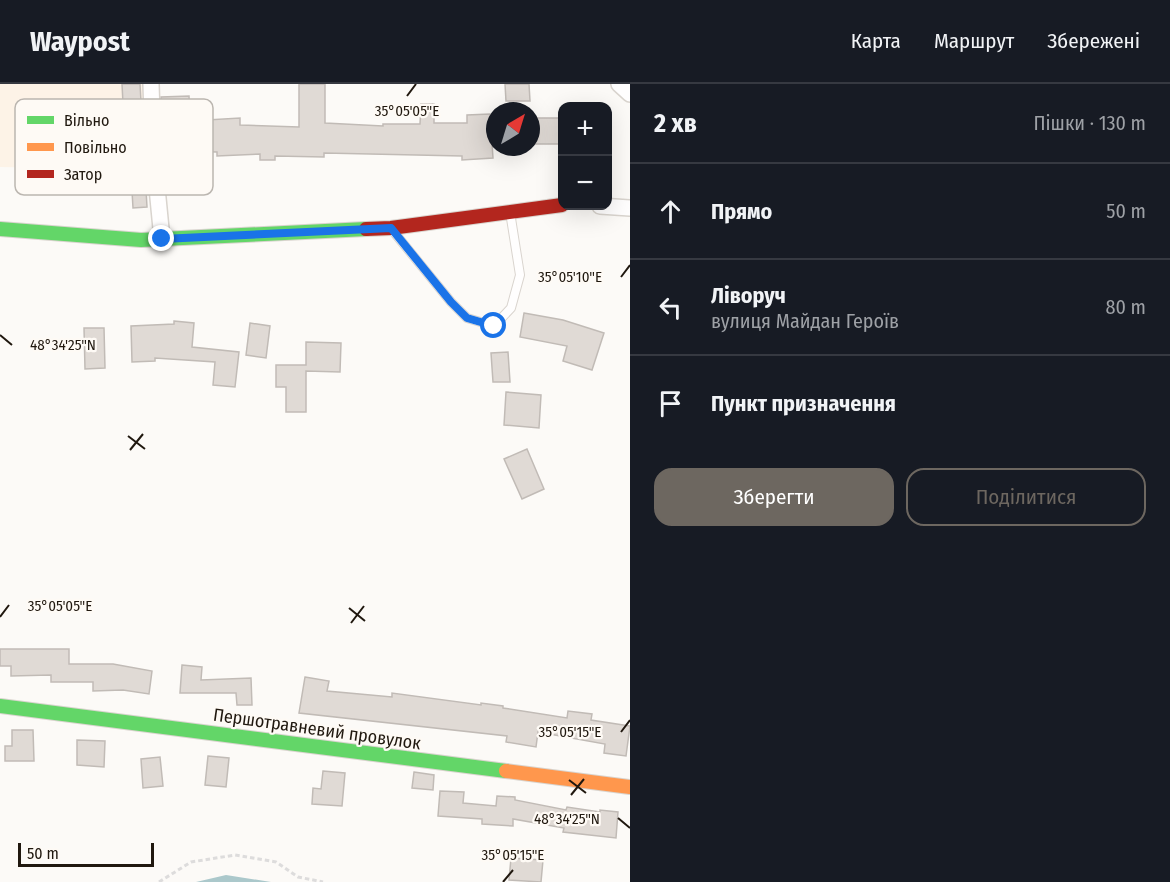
<!DOCTYPE html>
<html lang="uk">
<meta charset="utf-8">
<style>
body{margin:0;font-family:"Fira Sans Condensed",sans-serif;background:#20242c;color:#f1f3f6}
.controls{position:absolute;right:18px;top:18px;display:grid;overflow:hidden;border-radius:12px;box-shadow:0 6px 24px #0002}
.controls button{width:54px;height:54px;display:grid;place-items:center;padding:0;border:0;border-bottom:2px solid #363941;background:#171b24;color:#f1f3f6;font:30px sans-serif}
.compass{position:absolute;left:486px;top:18px;width:54px;height:54px;border-radius:50%;background:#171b24;box-shadow:0 6px 24px #0002;rotate:38deg}
.scale{position:absolute;left:18px;bottom:15px;width:136px;box-sizing:border-box;padding-left:6px;border:3px solid #20180f;border-top:0;font-size:16px;line-height:21px;white-space:nowrap;color:#20180f;-webkit-text-stroke:4px #fefaf5;paint-order:stroke}
.stop{position:absolute;width:18px;height:18px;margin:-14px;border:4px solid #1a73e8;border-radius:50%;background:#fff}
.stop.end{background:#1a73e8;border-color:#fff;box-shadow:0 2px 6px #0008}
.list{margin:0;padding:0;list-style:none}
h2{display:flex;justify-content:space-between;align-items:center;height:78px;margin:0;padding:0 24px;font-size:26px}
h2 small{font-size:20px;font-weight:400;color:#9ea1a6}
.list li{display:grid;grid-template-columns:39px 1fr auto;gap:18px;align-items:center;box-sizing:border-box;height:96px;padding:0 24px;border-top:2px solid #363941}
.list b{display:block;font-size:22px;white-space:nowrap}
.list p{margin:0;font-size:20px;white-space:nowrap;color:#9ea1a6}
.list em{font-size:20px;font-style:normal;color:#9ea1a6}
.actions{display:flex;gap:12px;padding:18px 24px}
.actions a{flex:1;padding:14px 0;border:2px solid #6d6760;border-radius:18px;text-align:center;font-size:21px;color:#6d6760}
.actions .main{background:#6d6760;color:#fff}
.icon{flex:none;width:33px;height:33px;fill:none;stroke:currentColor;stroke-width:2;stroke-linecap:round;stroke-linejoin:round}
.map{position:relative;flex:none;width:630px;height:798px;overflow:hidden}
header{display:flex;align-items:center;gap:36px;box-sizing:border-box;height:84px;padding:0 30px;background:#171b24;border-bottom:2px solid #363941}
header strong{font-size:28px}
nav{display:flex;gap:33px;margin-inline-start:auto;font-size:21px}
main{display:flex}
aside{flex:1;background:#171b24}
.map>svg:first-child{display:block}
.built{fill:#fdf3e7}
.water{fill:#abc8cb}
.building{fill:#e0dad5;stroke:#c1bbb6;stroke-width:1.5}
.lines{fill:none;stroke-linecap:round;stroke-linejoin:round}
.lane-casing{stroke:#d9d4ce;stroke-width:10}
.street-casing{stroke:#d9d4ce;stroke-width:18}
.fast-casing{stroke:#d9d4ce;stroke-width:16}
.slow-casing{stroke:#d9d4ce;stroke-width:16}
.jam-casing{stroke:#d9d4ce;stroke-width:16}
.path{stroke:#dddcdc;stroke-width:3;stroke-dasharray:4.5 3;stroke-linecap:butt}
.lane{stroke:#fffefe;stroke-width:8}
.street{stroke:#fffefe;stroke-width:15}
.fast{stroke:#63d668;stroke-width:14}
.slow{stroke:#ff974d;stroke-width:14}
.jam{stroke:#b3261e;stroke-width:14}
.route{stroke:#1a73e8;stroke-width:8}
.ticks{fill:none;stroke:#20180f;stroke-width:2}
.labels{text-anchor:middle;dominant-baseline:central;stroke-width:4.5;stroke-linejoin:round;paint-order:stroke}
.street-label{font-size:18px;fill:#20180f;stroke:#fefaf5}
.key{fill:#fefaf5;stroke:#bbb6b0;stroke-width:1.5}
.key-label{font-size:16px;fill:#20180f}
.ticks-label{font-size:15px;text-anchor:middle;fill:#20180f;stroke:#fefaf5;stroke-width:4.5;stroke-linejoin:round;paint-order:stroke}
</style>
<header>
<strong>Waypost</strong>
<nav><a>Карта</a><a>Маршрут</a><a>Збережені</a></nav>
</header>
<main>
<div class="map">
<svg width="630" height="798" viewBox="0 0 630 798">
<rect width="100%" height="100%" fill="#fcfaf7"/>
<!-- built -->
<path class="built" d="M0,0H143L150,86L0,83Z"/>
<!-- water -->
<path class="water" d="M226,791L271,798H196Z"/>
<!-- building -->
<g class="building">
<path d="M122,0H140L147,123L133,124L130,72L126,73V68L68,71L66,42L124,39Z"/>
<path d="M299,0H325V39L383,42V40H420L421,20H434V39H467V31L490,30L493,74L462,76V72L324,69V73L275,72V76H260V70L217,72V68L172,67L173,34H162L161,13L189,12L190,37L240,34V41L299,43Z"/>
<path d="M505,0H529L530,17H506Z"/>
<rect x="531" y="34" width="31" height="26"/>
<path d="M524,229L563,236L604,249L592,286L563,277L567,262L520,253Z"/>
<path d="M174,237L194,239L192,263L239,268L235,303L213,301L215,278L155,274V277L132,278L131,242L174,240Z"/>
<path d="M250,239L270,242L266,274L246,271Z"/>
<path d="M84,244H104L105,284L85,285Z"/>
<path d="M306,258L341,259L340,288L306,287V328H286V303H276V281H306Z"/>
<path d="M508,268L510,298H493L491,269Z"/>
<path d="M506,308L541,311L539,344L504,341Z"/>
<path d="M527,365L544,405L522,415L504,375Z"/>
<path d="M0,565H69V580H113L152,587L149,610L123,606L93,607V598H51V591L11,592V582H0Z"/>
<path d="M182,581L202,583L201,596L251,594L252,621H237L236,609H180Z"/>
<path d="M305,593L329,597L327,607L392,613V609L481,621V619L503,622V624L567,634L568,627L592,630L591,636L630,642L626,672L604,669L605,660L538,648L536,663L506,658L507,652L299,629Z"/>
<path d="M12,646H33L34,677H5V662H12Z"/>
<path d="M77,656L105,657L104,683L77,681Z"/>
<path d="M208,672L229,674L226,703L205,701Z"/>
<path d="M160,673L163,702L143,704L141,675Z"/>
<path d="M323,687L345,689L342,722L312,720L313,704L321,705Z"/>
<path d="M414,688L434,691L433,706L412,704Z"/>
<path d="M440,707L464,708L463,719L496,722L497,712L515,713V716L566,726L567,723L600,728V726L618,728L616,754L563,748L564,744L513,735V742L482,740V735L438,732Z"/>
<path d="M511,774L543,776L541,798L509,796Z"/>
</g>
<g class="lines">
<defs>
<path id="lane" d="M393,147L451,218L467,234L494,242L511,224L520,191L510,128"/>
<g id="street">
<path d="M151,0L153,63L162,155"/>
<path d="M619,0L630,10"/>
<path d="M600,122L630,124"/>
</g>
<g id="fast">
<path d="M0,145L141,156L366,145"/>
<path d="M0,622L506,687"/>
</g>
<path id="slow" d="M506,687L630,703"/>
<path id="jam" d="M366,145L391,144L562,121"/>
</defs>
<!-- lane casing -->
<use href="#lane" class="lane-casing"/>
<!-- street casing -->
<use href="#street" class="street-casing"/>
<!-- fast casing -->
<use href="#fast" class="fast-casing"/>
<!-- slow casing -->
<use href="#slow" class="slow-casing"/>
<!-- jam casing -->
<use href="#jam" class="jam-casing"/>
<!-- path -->
<path class="path" d="M159,798L191,778L235,771L276,778L298,793L323,798"/>
<!-- lane -->
<use href="#lane" class="lane"/>
<!-- street -->
<use href="#street" class="street"/>
<!-- fast -->
<use href="#fast" class="fast"/>
<!-- slow -->
<use href="#slow" class="slow"/>
<!-- jam -->
<use href="#jam" class="jam"/>
</g>
<g class="lines">
<!-- route -->
<path class="route" d="M162,155L391,144L451,218L467,234L494,242"/>
</g>
<!-- ticks -->
<path class="ticks" d="M407,12L416,0M621,193L630,181M0,251L12,261M128,352L145,365M130,366L143,350M349,524L365,537M0,533L9,521M351,539L364,522M621,648L630,636M569,696L586,709M571,711L584,695M618,734L630,744M503,798L513,786"/>
<g class="labels">
<!-- street labels -->
<g class="street-label">
<text transform="translate(317 645) rotate(8)">Першотравневий провулок</text>
</g>
</g>
<!-- legend -->
<rect x="15" y="15" width="198" height="96" rx="9" class="key"/>
<rect x="27" y="32" width="27" height="8" fill="#63d668"/>
<rect x="27" y="59" width="27" height="8" fill="#ff974d"/>
<rect x="27" y="86" width="27" height="8" fill="#b3261e"/>
<g class="key-label">
<text x="64" y="42">Вільно</text>
<text x="64" y="69">Повільно</text>
<text x="64" y="96">Затор</text>
</g>
<g class="ticks-label">
<text x="407" y="32">35°05'05"E</text>
<text x="570" y="198">35°05'10"E</text>
<text x="63" y="266">48°34'25"N</text>
<text x="60" y="527">35°05'05"E</text>
<text x="570" y="653">35°05'15"E</text>
<text x="567" y="740">48°34'25"N</text>
<text x="513" y="776">35°05'15"E</text>
</g>
</svg>
<div class="controls">
<button>+</button>
<button>−</button>
</div>
<svg class="compass" viewBox="-18 -18 36 36"><path d="M0-13l5 13h-10z" fill="#e53935"/><path d="M0 13l5-13h-10z" fill="#9ea1a6"/></svg>
<div class="scale">50 m</div>
<div class="stop" style="left:494px;top:242px"></div>
<div class="stop end" style="left:162px;top:155px"></div>
</div>
<aside>
<h2>2 хв<small>Пішки · 130 m</small></h2>
<ul class="list">
<li><svg class="icon" aria-label="ahead" viewBox="0 0 24 24"><path d="M12 20V5M6 11l6-6 6 6"/></svg><div><b>Прямо</b></div><em>50 m</em></li>
<li><svg class="icon" aria-label="left" viewBox="0 0 24 24"><path d="M17 20v-9H6M10 6l-5 5 5 5"/></svg><div><b>Ліворуч</b><p>вулиця Майдан Героїв</p></div><em>80 m</em></li>
<li><svg class="icon" aria-label="arrive" viewBox="0 0 24 24"><path d="M6 21V4h12l-3 4 3 4H6"/></svg><div><b>Пункт призначення</b></div></li>
</ul>
<div class="actions"><a class="main">Зберегти</a><a>Поділитися</a></div>
</aside>
</main>
